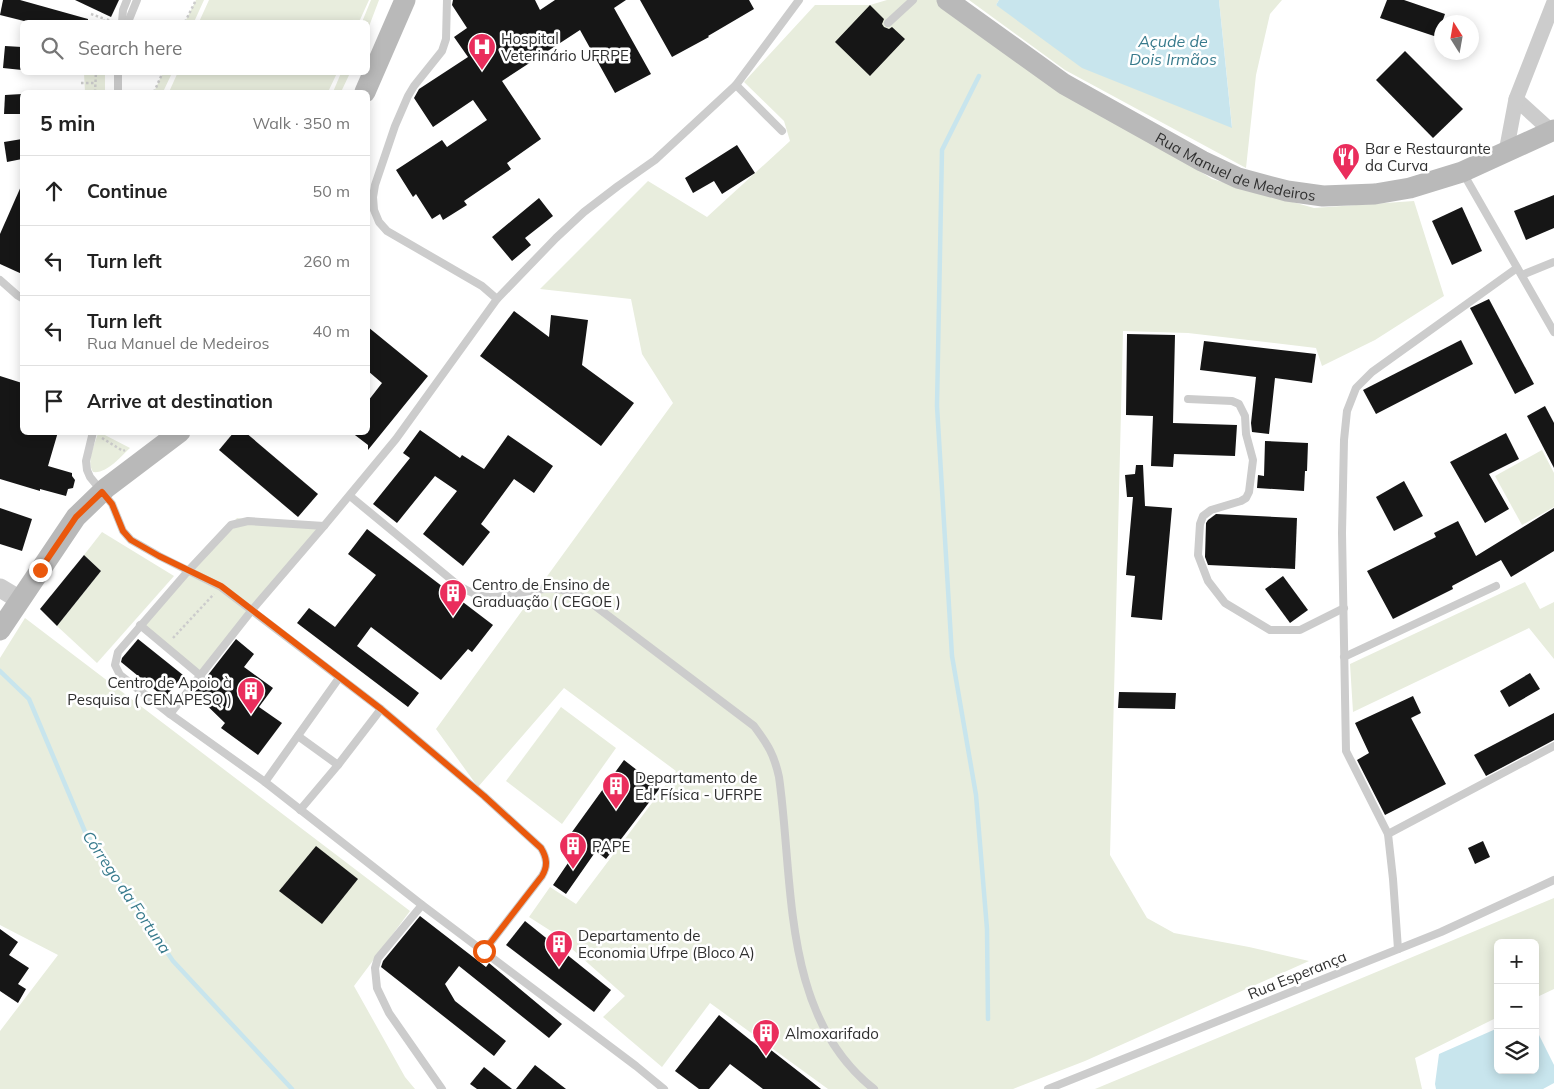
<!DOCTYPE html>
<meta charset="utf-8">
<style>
body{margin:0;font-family:Mulish,sans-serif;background:#f2f2f2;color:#222}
.controls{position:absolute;right:15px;bottom:15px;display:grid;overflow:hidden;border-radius:8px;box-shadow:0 2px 12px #0003}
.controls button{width:45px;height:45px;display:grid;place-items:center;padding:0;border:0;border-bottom:1px solid #e0e0e0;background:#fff;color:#222;font:25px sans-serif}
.compass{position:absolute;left:1434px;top:15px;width:45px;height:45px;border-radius:50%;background:#fff;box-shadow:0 2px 12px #0003;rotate:349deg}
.stop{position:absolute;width:15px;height:15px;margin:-11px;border:4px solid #ea580c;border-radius:50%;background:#fff}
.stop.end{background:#ea580c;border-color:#fff;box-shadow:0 1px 5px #0008}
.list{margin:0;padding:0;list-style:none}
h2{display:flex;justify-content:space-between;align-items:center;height:65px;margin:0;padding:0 20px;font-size:21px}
h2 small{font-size:16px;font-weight:400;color:#767676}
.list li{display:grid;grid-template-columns:32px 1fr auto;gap:15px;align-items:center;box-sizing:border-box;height:70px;padding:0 20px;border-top:1px solid #e0e0e0}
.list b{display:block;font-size:19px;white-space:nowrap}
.list p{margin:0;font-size:16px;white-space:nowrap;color:#767676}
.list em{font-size:16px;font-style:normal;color:#767676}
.icon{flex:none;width:28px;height:28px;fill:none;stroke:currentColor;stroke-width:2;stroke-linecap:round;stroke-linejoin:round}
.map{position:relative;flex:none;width:1554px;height:1089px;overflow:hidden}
.search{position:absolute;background:#fff;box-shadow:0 2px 12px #0003;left:20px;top:20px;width:350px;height:55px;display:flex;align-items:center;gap:12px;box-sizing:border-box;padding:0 18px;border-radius:8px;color:#767676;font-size:19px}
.panel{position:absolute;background:#fff;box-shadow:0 2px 12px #0003;left:20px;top:90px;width:350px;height:345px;border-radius:8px}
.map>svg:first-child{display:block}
.green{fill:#e8eddd}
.water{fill:#c8e5ed}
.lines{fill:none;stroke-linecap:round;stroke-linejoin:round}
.stream{stroke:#c8e5ed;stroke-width:4.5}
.building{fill:#161616}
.path{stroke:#ccc;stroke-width:2.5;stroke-dasharray:2.5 2.5;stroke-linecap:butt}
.service{stroke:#ccc;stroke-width:8}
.minor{stroke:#ccc;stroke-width:15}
.tertiary{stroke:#ccc;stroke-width:19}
.secondary{stroke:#b9b9b9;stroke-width:21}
.route{stroke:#ea580c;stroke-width:6}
.labels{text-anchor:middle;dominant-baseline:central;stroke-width:5;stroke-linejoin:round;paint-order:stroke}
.poi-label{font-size:15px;fill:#2f2f2f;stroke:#fff;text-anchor:start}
.street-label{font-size:15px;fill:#2f2f2f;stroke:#fff}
.water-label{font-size:16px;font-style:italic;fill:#387b8d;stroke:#fff}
</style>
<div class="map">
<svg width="1554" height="1089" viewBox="0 0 1554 1089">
<rect width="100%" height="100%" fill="#fff"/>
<!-- green -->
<g class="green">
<path d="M196,0H204L194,22H185Z"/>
<path d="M209,0H369L359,22H199Z"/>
<path d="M371,0H379L368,29V22H362Z"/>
<path d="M887,0H947L1052,76L1212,179L1314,208L1414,201L1444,296L1375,340L1322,366L1316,348L1188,333L1123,331L1110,855L1147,918L1174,933L1249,947L1309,961L1085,1061L1013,1089H828L710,1003L662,1067L603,1017L625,996L554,933L529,917L550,887L576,904L676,771L564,688L478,787L436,729L673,403L642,354L631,299L540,289L648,181L707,217L790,141L784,121L744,82L815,5H870Z"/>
<path d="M969,0H999L996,5L1232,127L1219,0H1282L1270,14L1256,75L1246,168L1065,70Z"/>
<path d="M163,72L172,73L163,92H154Z"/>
<path d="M178,72H337V73L328,92H169Z"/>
<path d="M84,73H105V92H85Z"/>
<path d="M341,73H350L341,92H333Z"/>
<path d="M98,433H101L130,448C121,456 107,474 93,472C86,461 95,444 98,433Z"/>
<path d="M1542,450L1554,473V507L1522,525L1495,476Z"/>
<path d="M237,518L324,528L200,673L143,625Z"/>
<path d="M102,532L174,576L97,663L57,626L101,571L84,555Z"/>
<path d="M1525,582L1540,609L1554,602V659L1529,628L1353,712L1350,664Z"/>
<path d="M25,618L410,911L354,986L405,1077L415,1089H0V1031L58,955L0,925V658Z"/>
<path d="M561,707L616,748L562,824L506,781Z"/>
<path d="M1554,898V989L1535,998V943H1498V1017L1415,1058L1422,1089H1095Z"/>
</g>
<!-- water -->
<g class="water">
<path d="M999,0H1219L1232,128L1082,68L996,5Z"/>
<path d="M1535,1027L1554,1065V1083L1543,1089H1436L1435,1084L1439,1054L1498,1028V1070H1535Z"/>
</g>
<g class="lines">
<!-- stream -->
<g class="stream">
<path d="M979,76L942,150L937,406L952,656L976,795L987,929L988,1019"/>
<path d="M0,671L29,699L86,834L173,961L292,1089"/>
</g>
</g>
<!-- building -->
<g class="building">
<path d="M3,0H20L88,19V22H28L0,15Z"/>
<path d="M75,0H119L111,17Z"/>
<path d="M453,0H535L540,10L555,0H626L614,8L651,74L615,93L580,30L502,81L541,139L507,163L511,169L464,201L467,205L443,220L440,214L432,219L416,194L413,197L396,170L442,140L447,147L487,120L473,100L433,127L414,98L419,89L468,57L454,37L467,28L452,5Z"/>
<path d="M640,0H749L754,9L708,36L709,37L672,57Z"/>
<path d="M1387,0H1404L1445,14L1437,37L1380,18Z"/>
<path d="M870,5L884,19L882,24L884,27L889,29L892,27L905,39L870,76L835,42Z"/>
<path d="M5,46L22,47V70L3,68Z"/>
<path d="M1405,51L1463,109L1433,138L1376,80Z"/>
<path d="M22,94V114H4L5,95Z"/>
<path d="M22,139V159L7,162L4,142Z"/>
<path d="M737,145L755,173L722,194L714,181L693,193L685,178Z"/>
<path d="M22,184V274L0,264V234Z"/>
<path d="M1554,195V228L1526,240L1514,211Z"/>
<path d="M539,198L553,216L525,238L531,245L512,261L492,237Z"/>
<path d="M1462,207L1482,251L1452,265L1432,221Z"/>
<path d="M1489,299L1534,384L1515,394L1470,308Z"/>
<path d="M514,311L549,337L551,315L588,320L582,365L634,403L601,446L480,356Z"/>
<path d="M368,327L428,376L368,450V445L351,432H368V401L382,383L368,371Z"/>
<path d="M1127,334L1175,335L1173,423L1237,425L1235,456L1174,454L1173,467L1151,466L1153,416L1126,415Z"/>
<path d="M1461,340L1473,364L1376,414L1363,390Z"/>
<path d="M1204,341L1316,354L1312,383L1275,378L1269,434L1252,432L1251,423L1256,377L1200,370Z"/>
<path d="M0,376L22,383V432H58L48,466L72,473V476L75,480L73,488L68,489L66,496L40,489V491L0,479Z"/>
<path d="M1545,406L1554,423V468L1527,416Z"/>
<path d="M420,430L460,458L462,455L484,469L508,435L553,466L534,493L514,479L481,524L490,532L463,566L423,534L457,491L435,476L397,523L373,504L410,458L403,453Z"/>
<path d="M234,432H245L318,494L298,517L219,450Z"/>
<path d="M1506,433L1519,459L1489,474L1509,509L1485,523L1450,462Z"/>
<path d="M1265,441L1308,443L1307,471H1305L1304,491L1257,488L1258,475L1264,476Z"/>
<path d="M1136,465H1143L1145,506L1172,508L1162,620L1131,617L1135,576L1126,575L1133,497H1127L1125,475L1135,474Z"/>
<path d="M1404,481L1423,516L1394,531L1376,497Z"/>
<path d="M0,508L32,519L22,551L0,544Z"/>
<path d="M1554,508V551L1511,577L1501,560L1452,586L1453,589L1393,619L1367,571L1436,537L1434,533L1458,521L1476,556Z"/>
<path d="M1216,514L1297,518L1295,569L1208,565L1205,557L1206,523L1208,520Z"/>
<path d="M367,529L493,625L472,652L468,649L441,680L371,627L357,646L419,693L408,707L297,623L309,608L335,627L376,575L348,554Z"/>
<path d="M84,555L101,571L57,626L40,609Z"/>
<path d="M1283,576L1308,610L1290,623L1265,589Z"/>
<path d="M138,639L183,675L165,698L121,662L122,658Z"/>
<path d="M236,639L254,654L244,667L273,688L259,707L282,723L258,755L221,728L225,723L194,693Z"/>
<path d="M1530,673L1540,689L1509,707L1500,691Z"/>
<path d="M1119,692L1176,693L1175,709L1118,708Z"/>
<path d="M1413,696L1421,713L1411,718L1446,784L1385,815L1357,760L1369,753L1355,723Z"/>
<path d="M1554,713V740L1486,776L1474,755Z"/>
<path d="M624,760L660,788L606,859L596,851L566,894L553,885L583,841L572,832Z"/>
<path d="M1483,841L1490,857L1475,864L1468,848Z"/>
<path d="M316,846L358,879L322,924L279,891Z"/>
<path d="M420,916L486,967L489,963L562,1024L549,1038L459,966L445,984L455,1001L506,1041L494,1056L381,967L383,961Z"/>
<path d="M525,921L611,990L594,1012L506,945Z"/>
<path d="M0,929L18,942L9,955L29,968L18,984L26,989L18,1003L0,991Z"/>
<path d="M719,1015L759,1047L762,1043L821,1089H763L730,1064L709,1089H699L675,1071Z"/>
<path d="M535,1065L566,1089H516Z"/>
<path d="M484,1067L512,1089H477L470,1084Z"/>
</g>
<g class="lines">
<!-- path -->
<g class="path">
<path d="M91,14L105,19"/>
<path d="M104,22L105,19L112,21"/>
<path d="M185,22L196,0"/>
<path d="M81,83H96"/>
<path d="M95,92L96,72"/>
<path d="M154,92L163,72"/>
<path d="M102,438L123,451L125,450"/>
<path d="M173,638L214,594"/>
</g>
<!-- service -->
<g class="service">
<path d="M447,0L446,39L442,51L414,86L408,96L395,126L375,185L373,197L374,210L379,222L387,231L482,286L497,299"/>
<path d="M122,22L123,10L127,0"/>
<path d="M128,22L137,0"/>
<path d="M888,23L913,0"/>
<path d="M118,72V92"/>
<path d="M736,85L782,131"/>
<path d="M1463,173L1554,332"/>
<path d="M1522,275L1554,262"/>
<path d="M0,280L17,295L22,298"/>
<path d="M1188,399L1232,401L1239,404L1245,416L1246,434L1253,460L1249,492L1246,498L1241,501L1211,510L1203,516L1200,524L1198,555L1208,581L1225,603L1270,630H1300L1344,608"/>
<path d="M93,432L86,461L87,470L90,477L112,504L123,531L131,540L159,556L221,587L381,709L484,796L541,848C547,858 548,866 542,876L484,951"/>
<path d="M350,496L459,586C468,591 480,598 492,597C530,595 547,578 586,599L754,726C768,745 774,754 779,777C794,882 781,1016 874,1089"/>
<path d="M140,625L201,676"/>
<path d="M1344,657L1496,586"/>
<path d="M339,678L265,782L422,905L636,1066L664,1089"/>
<path d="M170,714L252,610L324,526"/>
<path d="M298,736L338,765"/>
<path d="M265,782L170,714L120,675L115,665L118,652L188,571L231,525L248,521L324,526L396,439L497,299L556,238L584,212L618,186L655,160L736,85L799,0"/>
<path d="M300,810L338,765L381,709"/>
<path d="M1388,834L1346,751L1342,533L1344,440L1347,411L1356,388L1372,372L1517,268"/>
<path d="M422,905L378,958L375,968L377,988L389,1013L442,1089"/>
<path d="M1398,949L1393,879L1388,834L1554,746"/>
<path d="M1048,1089L1441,932L1554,880"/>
</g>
<!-- minor -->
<g class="minor">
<path d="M1516,99L1551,131"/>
<path d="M1506,152L1516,99L1554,2"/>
</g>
<!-- tertiary -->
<path class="tertiary" d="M0,588L20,600"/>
<!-- secondary -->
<g class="secondary">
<path id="s1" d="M947,0L1064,84L1202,161L1238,178L1287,191L1323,196L1375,194L1410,188L1462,172L1554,130"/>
<path d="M365,92L405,0"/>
<path d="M0,630L76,517L106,488L180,432"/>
</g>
</g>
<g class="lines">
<!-- route -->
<path class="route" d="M40,570L76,517L102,492L112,504L123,531L131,540L159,556L221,586L381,709L484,796L541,848C547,858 548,866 542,876L484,951"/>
</g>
<!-- icons -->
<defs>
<symbol id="hospital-pin" viewBox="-11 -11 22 30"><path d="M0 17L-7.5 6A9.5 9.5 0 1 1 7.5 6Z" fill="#ea2d5c" stroke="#fff"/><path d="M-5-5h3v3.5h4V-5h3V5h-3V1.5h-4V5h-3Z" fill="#fff"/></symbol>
<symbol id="restaurant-pin" viewBox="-11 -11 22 30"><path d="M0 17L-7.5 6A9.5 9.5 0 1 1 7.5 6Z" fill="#ea2d5c" stroke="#fff"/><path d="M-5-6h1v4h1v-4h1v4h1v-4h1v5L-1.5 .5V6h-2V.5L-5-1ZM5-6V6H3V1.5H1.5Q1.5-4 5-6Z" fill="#fff"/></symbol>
<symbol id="building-pin" viewBox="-11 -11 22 30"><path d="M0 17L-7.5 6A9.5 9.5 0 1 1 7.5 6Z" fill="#ea2d5c" stroke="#fff"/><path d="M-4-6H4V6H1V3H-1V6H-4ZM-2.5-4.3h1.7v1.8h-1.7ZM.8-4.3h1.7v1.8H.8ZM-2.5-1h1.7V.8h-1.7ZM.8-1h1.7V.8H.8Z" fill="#fff"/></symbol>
</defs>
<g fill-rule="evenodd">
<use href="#hospital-pin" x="466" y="31" width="32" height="43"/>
<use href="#restaurant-pin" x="1330" y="141" width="32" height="43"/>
<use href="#building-pin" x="437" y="577" width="32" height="43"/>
<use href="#building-pin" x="235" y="675" width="32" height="43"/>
<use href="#building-pin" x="600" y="770" width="32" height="43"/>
<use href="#building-pin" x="557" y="830" width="32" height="43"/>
<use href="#building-pin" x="543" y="928" width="32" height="43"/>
<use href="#building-pin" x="750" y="1017" width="32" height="43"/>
</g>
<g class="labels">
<!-- poi labels -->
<g class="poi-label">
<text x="501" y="38">Hospital<tspan x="501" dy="17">Veterinário UFRPE</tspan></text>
<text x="1365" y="148">Bar e Restaurante<tspan x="1365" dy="17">da Curva</tspan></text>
<text x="472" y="584">Centro de Ensino de<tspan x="472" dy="17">Graduação ( CEGOE )</tspan></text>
<text x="232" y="682" text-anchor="end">Centro de Apoio à<tspan x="232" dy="17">Pesquisa ( CENAPESQ )</tspan></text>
<text x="635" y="777">Departamento de<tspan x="635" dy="17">Ed. Física - UFRPE</tspan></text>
<text x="592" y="846">PAPE</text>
<text x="578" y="935">Departamento de<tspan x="578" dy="17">Economia Ufrpe (Bloco A)</tspan></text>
<text x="785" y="1033">Almoxarifado</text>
</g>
<!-- street labels -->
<g class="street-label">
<text stroke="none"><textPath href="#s1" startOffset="336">Rua Manuel de Medeiros</textPath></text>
<text transform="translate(1297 975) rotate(-22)">Rua Esperança</text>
</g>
<!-- water labels -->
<g class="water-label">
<text x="1173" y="41">Açude de<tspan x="1173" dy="18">Dois Irmãos</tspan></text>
<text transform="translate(127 892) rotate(56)">Córrego da Fortuna</text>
</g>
</g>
</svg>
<div class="controls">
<button>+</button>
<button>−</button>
<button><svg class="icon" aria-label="layers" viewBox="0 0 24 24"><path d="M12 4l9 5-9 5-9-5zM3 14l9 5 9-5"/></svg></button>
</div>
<svg class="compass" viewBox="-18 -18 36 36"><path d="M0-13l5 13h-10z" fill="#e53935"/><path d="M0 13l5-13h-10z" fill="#767676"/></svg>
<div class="stop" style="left:484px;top:951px"></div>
<div class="stop end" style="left:40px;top:570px"></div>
<div class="search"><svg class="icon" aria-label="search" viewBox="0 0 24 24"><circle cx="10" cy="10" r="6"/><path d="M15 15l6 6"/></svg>Search here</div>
<section class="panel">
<h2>5 min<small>Walk · 350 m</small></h2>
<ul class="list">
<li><svg class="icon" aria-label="ahead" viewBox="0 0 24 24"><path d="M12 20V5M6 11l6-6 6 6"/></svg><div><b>Continue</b></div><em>50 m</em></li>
<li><svg class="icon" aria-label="left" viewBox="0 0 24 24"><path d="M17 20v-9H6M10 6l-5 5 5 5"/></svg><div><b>Turn left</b></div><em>260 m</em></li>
<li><svg class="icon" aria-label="left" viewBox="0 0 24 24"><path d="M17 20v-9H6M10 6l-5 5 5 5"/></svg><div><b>Turn left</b><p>Rua Manuel de Medeiros</p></div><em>40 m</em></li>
<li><svg class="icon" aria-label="arrive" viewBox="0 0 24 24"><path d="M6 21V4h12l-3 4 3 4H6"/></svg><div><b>Arrive at destination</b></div></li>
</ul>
</section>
</div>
